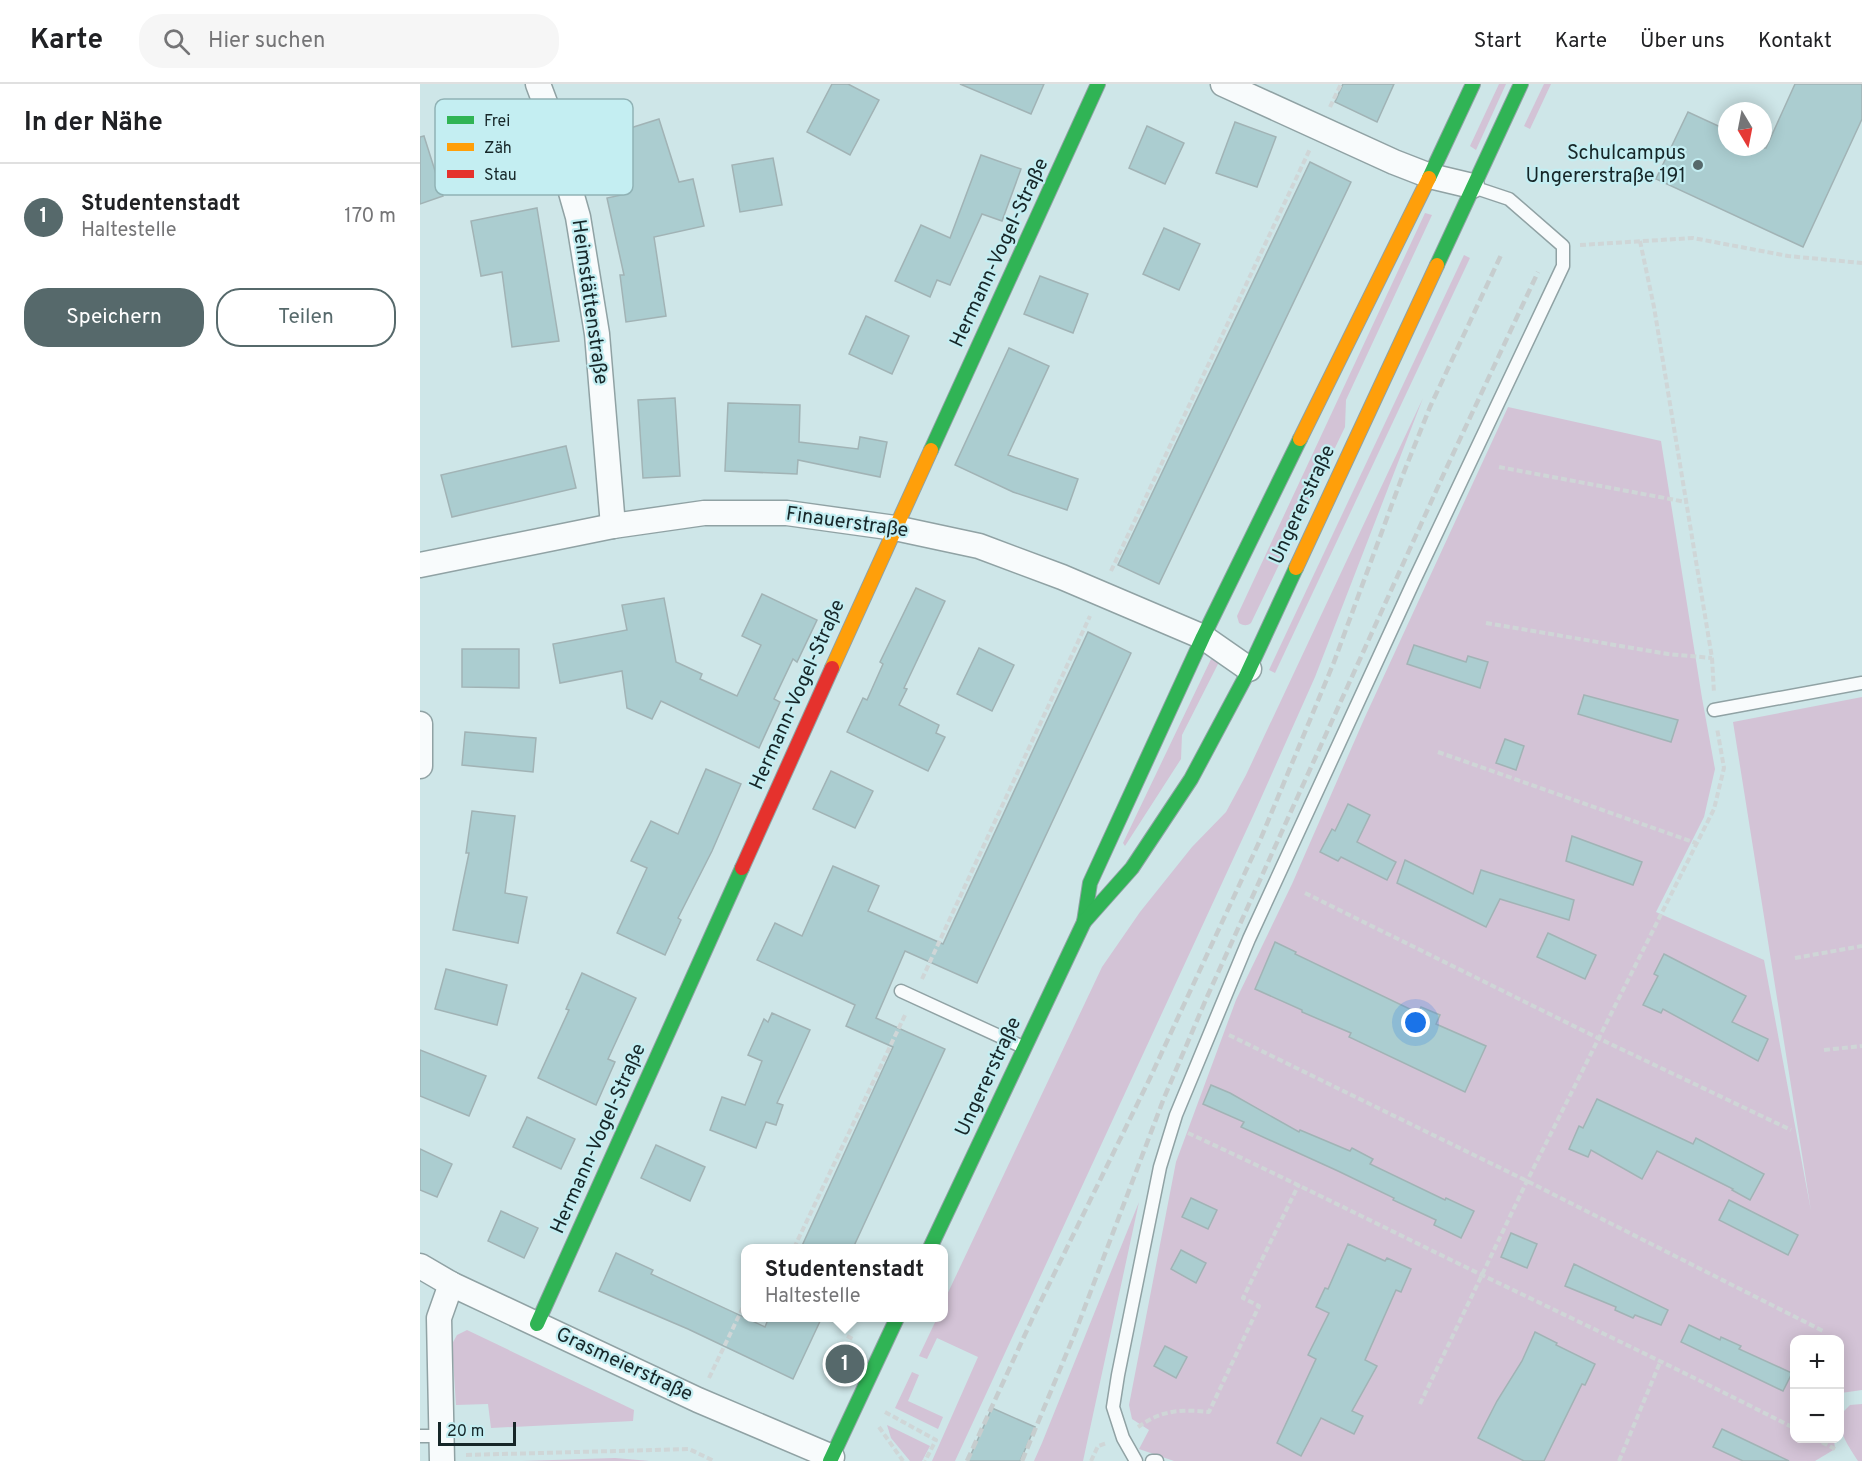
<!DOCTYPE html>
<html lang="de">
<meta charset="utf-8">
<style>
body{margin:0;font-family:Overpass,sans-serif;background:#f6f6f6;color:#202124}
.controls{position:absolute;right:18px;bottom:18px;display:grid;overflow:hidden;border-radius:12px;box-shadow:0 3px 15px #0003}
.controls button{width:54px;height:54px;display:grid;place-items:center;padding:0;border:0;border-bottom:2px solid #e0e0e0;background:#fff;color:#202124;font:30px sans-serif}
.compass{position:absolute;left:1298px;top:18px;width:54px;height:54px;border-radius:50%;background:#fff;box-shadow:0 3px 15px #0003;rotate:170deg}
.scale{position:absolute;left:18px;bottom:15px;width:78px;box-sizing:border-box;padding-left:6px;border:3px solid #162628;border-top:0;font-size:16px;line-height:21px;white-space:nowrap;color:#162628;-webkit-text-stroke:4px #c4eef2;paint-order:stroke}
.you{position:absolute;left:996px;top:939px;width:21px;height:21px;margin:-15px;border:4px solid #fff;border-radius:50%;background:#1a73e8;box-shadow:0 0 0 9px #1a73e833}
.badge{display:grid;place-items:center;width:39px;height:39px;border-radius:50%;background:#56696b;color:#fff;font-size:20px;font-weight:700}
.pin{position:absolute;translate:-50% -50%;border:3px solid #fff;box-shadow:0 2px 6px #0006}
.popup{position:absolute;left:321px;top:1160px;width:207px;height:78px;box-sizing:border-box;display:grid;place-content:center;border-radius:12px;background:#fff;filter:drop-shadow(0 2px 4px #0005);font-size:20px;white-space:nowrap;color:#757577}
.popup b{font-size:22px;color:#202124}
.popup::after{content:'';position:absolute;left:50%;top:100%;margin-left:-12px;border:12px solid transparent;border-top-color:#fff}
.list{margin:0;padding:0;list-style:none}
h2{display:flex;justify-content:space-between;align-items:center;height:78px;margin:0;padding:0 24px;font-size:26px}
h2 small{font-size:20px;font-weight:400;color:#757577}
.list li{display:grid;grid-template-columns:39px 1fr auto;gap:18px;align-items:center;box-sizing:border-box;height:108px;padding:0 24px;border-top:2px solid #e0e0e0}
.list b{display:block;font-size:22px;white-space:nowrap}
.list p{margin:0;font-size:20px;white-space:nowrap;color:#757577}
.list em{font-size:20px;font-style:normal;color:#757577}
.actions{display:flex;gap:12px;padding:18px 24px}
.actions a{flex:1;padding:14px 0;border:2px solid #56696b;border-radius:24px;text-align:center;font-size:21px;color:#56696b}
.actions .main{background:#56696b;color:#fff}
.icon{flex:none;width:33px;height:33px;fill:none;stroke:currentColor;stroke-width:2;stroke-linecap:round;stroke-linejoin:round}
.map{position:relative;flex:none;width:1442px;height:1377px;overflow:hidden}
header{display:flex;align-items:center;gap:36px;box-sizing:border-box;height:84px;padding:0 30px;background:#fff;border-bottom:2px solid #e0e0e0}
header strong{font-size:28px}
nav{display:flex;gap:33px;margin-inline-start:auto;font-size:21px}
.search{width:420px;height:54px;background:#f6f6f6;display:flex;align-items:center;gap:15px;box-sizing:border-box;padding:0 21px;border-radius:24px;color:#757577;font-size:22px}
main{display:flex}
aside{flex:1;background:#fff}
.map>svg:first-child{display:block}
.green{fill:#d3c3d6}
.building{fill:#abcdd0;stroke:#a1b3b5;stroke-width:1.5}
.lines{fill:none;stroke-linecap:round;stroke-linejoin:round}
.lane-casing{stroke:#90a2a4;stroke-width:15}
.street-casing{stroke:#90a2a4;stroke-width:27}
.fast-casing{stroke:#90a2a4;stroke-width:16}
.slow-casing{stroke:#90a2a4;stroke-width:16}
.jam-casing{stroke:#90a2a4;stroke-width:16}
.path{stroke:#cfd6d7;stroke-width:4;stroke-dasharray:6 3;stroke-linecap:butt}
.lane{stroke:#f8fbfc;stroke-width:12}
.street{stroke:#f8fbfc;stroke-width:24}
.fast{stroke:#30b455;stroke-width:14}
.slow{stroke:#ff9f0a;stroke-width:14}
.jam{stroke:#e5322d;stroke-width:14}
.rail{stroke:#c6cdce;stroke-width:4.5;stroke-dasharray:9 4.5;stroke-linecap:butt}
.poi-dot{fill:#56696b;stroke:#c4eef2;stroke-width:2}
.labels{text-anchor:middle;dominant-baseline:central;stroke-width:4.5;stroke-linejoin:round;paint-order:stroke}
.poi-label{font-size:20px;fill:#162628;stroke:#c4eef2;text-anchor:end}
.street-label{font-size:20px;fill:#162628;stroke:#c4eef2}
.key{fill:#c4eef2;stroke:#90b2b5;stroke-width:1.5}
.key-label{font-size:16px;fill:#162628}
</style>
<header>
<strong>Karte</strong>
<div class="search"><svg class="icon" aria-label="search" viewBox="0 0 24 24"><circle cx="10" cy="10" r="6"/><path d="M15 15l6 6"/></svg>Hier suchen</div>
<nav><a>Start</a><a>Karte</a><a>Über uns</a><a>Kontakt</a></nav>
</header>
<main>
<aside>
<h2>In der Nähe<small></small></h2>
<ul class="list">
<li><span class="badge">1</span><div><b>Studentenstadt</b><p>Haltestelle</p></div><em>170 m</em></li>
</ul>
<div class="actions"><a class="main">Speichern</a><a>Teilen</a></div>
</aside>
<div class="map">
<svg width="1442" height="1377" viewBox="0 0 1442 1377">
<rect width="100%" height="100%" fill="#cee6e8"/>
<!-- green -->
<g class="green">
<path d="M1079,0H1086L1056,66L1050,62Z"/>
<path d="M1124,0H1131L1110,45L1104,42Z"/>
<path d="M1005,129L1012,131L926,316L925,343L831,539C827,542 824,542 819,539L817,532Z"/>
<path d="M1044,171L1050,174L855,589L849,586Z"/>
<path d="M1003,314L895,593L833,732L573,1295L535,1377H512L558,1273L517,1254L507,1275L499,1272L517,1234H524V1217L682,883L720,828L772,763L806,728L826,691Z"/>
<path d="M1088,323L1241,357L1282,614L1295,685L1284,733L1236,828L1344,876L1391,1127L1313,638L1442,613V1306L1421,1309L1420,1256H1374V1354L1414,1355L1415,1365L1395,1377H754L719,1365L729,1346L712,1335L709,1321L756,1078L816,916L872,800L945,633Z"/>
<path d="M792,573L799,578L762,651L761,675L705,762L703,759Z"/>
<path d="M719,1118L663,1377H614L622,1359Z"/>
<path d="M47,1246L214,1326L213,1337L71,1344L68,1320L36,1321L32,1260L37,1251Z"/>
<path d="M492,1288L499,1291L488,1317L523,1333L518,1345L475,1324Z"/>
<path d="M1442,1320V1377H1438C1428,1361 1419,1350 1420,1331L1430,1321Z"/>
<path d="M467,1341L510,1362L502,1377H490L471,1354Z"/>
<path d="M195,1374L230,1377H102Z"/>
</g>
<!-- building -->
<g class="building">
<path d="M412,0H428L459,16L430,71L387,48Z"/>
<path d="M540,0H624L611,30Z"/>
<path d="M923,0H974L957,38L915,18Z"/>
<path d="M1375,0H1442V35L1383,163L1236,95L1268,28L1307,46V63L1346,64Z"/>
<path d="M89,34L106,82L64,97L47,49Z"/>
<path d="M239,35L259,98L273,95L284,142L234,153L246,232L206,238L200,191H204L187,114L206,110L188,51Z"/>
<path d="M815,38L856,53L837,103L796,89Z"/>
<path d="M727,42L764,59L745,100L709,84Z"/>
<path d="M4,52L23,112L0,120V53Z"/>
<path d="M561,71L601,85L582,137L562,130L530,201L517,196L510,213L475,197L501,141L530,154Z"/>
<path d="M353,74L362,121L320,128L312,81Z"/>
<path d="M890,78L931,98L739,500L698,481Z"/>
<path d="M117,124L139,257L92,263L82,188L61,192L51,137Z"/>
<path d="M744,144L780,160L759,206L723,190Z"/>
<path d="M620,192L668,210L653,249L604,230Z"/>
<path d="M446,232L489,252L472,290L429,270Z"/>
<path d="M589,264L629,282L588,371L658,395L647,426L593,408L535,381Z"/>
<path d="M255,314L260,392L223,394L218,316Z"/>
<path d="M308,319L380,321L379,358L438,365L440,353L467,358L460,393L378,376L377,390L305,387Z"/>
<path d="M146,362L156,404L32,433L21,391Z"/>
<path d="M496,504L525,517L484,604L487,605L479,621L519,641L516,649L525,653L508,687L427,648L443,614L447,616L463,580L460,578Z"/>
<path d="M342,510L397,536L377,578L373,575L354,615L360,618L339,664L241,617L232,635L207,624L202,587L140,599L133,560L207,546L202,521L244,514L256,578L282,590L280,595L317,612L341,561L322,552Z"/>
<path d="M668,548L711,569L591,826L557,899L485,867L456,934L525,965L433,1164H381L473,963L426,942L435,921L337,876L355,839L382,852L413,782L459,802L448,827L523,860Z"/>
<path d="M994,561L1046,578L1048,572L1068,578L1060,604L987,580Z"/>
<path d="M559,564L594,581L572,627L537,610Z"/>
<path d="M42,565H99V604L42,603Z"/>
<path d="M1164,611L1258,636L1251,658L1158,630Z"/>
<path d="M45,648L116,654L113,688L42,681Z"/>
<path d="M1085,655L1104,662L1096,686L1076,679Z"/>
<path d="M286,685L321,700L292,767L258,834L261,836L245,871L197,849L227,784L211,777L231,737L258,750Z"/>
<path d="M411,687L453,707L435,744L393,725Z"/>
<path d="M928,720L950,731L937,758L976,778L967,796L921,773L918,777L900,768L912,745L915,747Z"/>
<path d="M52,727L95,732L85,809L107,813L98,859L33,846L49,769H46Z"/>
<path d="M1152,752L1222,778L1213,801L1146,777Z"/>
<path d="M985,776L1053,810L1061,786L1154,816L1149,836L1080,815L1066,843L977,799Z"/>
<path d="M1128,849L1176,871L1165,895L1117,873Z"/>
<path d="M855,858L876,868L875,870L998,929L1001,923L1020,931L1016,940L1066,962L1045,1008L929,953L931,949L882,928V926L835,905Z"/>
<path d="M1244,870L1326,912L1312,938L1348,955L1338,977L1243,925L1241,929L1223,921L1238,892L1234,890Z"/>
<path d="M26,885L87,901L77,941L15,925Z"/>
<path d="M162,889L216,914L188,975L195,978L176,1021L118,994L149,926L146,925Z"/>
<path d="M352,929L390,946L357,1019L363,1021L356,1041L346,1038L336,1064L290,1046L302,1013L325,1021L342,977L328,971L344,935L348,938Z"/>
<path d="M0,966L66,992L49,1032L0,1012Z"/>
<path d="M791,1001L810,1009L879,1048L880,1046L930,1067L932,1064L953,1075L950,1080L1025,1116L1026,1114L1054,1127L1041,1154L1014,1141L1016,1136L973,1116L974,1114L918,1087L821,1043L824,1038L783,1020Z"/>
<path d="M1177,1015L1273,1060L1276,1054L1344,1090L1330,1116L1312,1106L1313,1105L1237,1067L1222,1095L1171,1066L1168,1073L1149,1065L1159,1042L1163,1044Z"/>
<path d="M107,1033L155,1055L141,1085L93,1063Z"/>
<path d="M236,1061L285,1083L270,1117L221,1094Z"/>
<path d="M0,1065L32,1080L17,1113L0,1106Z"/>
<path d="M771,1114L797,1126L788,1145L762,1133Z"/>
<path d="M1309,1116L1378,1151L1368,1171L1299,1136Z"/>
<path d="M81,1127L118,1144L104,1174L68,1157Z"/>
<path d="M1091,1149L1117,1160L1107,1184L1081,1173Z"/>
<path d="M928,1160L965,1177L967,1174L991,1185L981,1208L976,1206L945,1276L957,1282L932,1327L943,1332L934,1350L901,1334L881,1372L857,1359L896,1275L888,1271L909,1229L896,1223L905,1204L908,1205Z"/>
<path d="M761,1166L786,1179L776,1199L751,1185Z"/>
<path d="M196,1169L233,1186L231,1190L345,1243L349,1233H402L373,1295L268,1245L179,1207Z"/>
<path d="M1154,1180L1248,1226L1241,1241L1215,1231L1213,1234L1195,1226L1196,1223L1145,1202Z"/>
<path d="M1269,1241L1300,1256L1301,1253L1321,1262L1319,1265L1372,1289L1363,1307L1261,1258Z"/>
<path d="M1115,1248L1137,1259L1136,1261L1175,1280L1165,1301L1162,1300L1124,1377H1104L1058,1354L1077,1317L1102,1277Z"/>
<path d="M745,1262L767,1273L756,1294L734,1282Z"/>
<path d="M572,1324L615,1343L600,1377H548Z"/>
<path d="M1302,1345L1369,1377H1323L1293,1363Z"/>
</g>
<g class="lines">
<defs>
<g id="lane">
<path d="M1294,626L1442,599"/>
<path d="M481,907L603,963"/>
<path d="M0,1352H21"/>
<path d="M716,1377L703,1354L693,1323L698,1291L740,1083L756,1031L829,855L993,499L1143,182V162L1089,115L1056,104"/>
<path d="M732,1377H737"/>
</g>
<g id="street">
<path d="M118,0L127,24L158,133L177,250L193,442"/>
<path d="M803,0L974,78L1010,92L1052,102"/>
<path d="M0,481L193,442L284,429H367L475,444L559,462L642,493L783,553L829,585"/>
<path d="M0,640V682"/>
<path d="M0,1182L31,1200L278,1316L412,1373"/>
<path d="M22,1377L19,1234L31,1200"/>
</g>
<g id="fast">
<path d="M1009,94L1053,0"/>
<path d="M1017,181L1101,0"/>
<path d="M511,366L678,0"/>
<path d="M664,838L670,799L783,553L880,355"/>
<path d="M510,1164L664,838L712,784L771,695L826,592L876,484"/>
<path d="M117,1240L322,784"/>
<path d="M410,1377L477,1234"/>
</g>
<g id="slow">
<path d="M880,355L1009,94"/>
<path d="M876,484L1017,181"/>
<path d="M412,584L511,366"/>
</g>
<path id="jam" d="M322,784L412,584"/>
</defs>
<!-- lane casing -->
<use href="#lane" class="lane-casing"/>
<!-- street casing -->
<use href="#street" class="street-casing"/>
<!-- fast casing -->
<use href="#fast" class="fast-casing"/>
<!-- slow casing -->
<use href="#slow" class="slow-casing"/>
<!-- jam casing -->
<use href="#jam" class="jam-casing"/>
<!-- path -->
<g class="path">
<path d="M910,23L921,0"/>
<path d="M1220,157L1234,223L1292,574L1294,609"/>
<path d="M1160,161L1273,154L1368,172L1442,179"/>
<path d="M1079,383L1266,418"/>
<path d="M691,487L890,65"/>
<path d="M1066,539L1248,570L1292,574"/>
<path d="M1018,668L1276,759"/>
<path d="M885,809L1178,954L1371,1046"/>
<path d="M1375,874L1442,862"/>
<path d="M502,895L670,532"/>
<path d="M809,951L1107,1097L1405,1248"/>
<path d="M1404,966L1442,962"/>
<path d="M768,1049C868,1095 965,1144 1064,1192C1168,1242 1272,1292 1374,1344"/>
<path d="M374,1164L486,929"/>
<path d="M427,1252L433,1255"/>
<path d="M289,1294L326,1217"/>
<path d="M1000,1320L1107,1097L1294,725L1304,684L1297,644"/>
<path d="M465,1328L516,1356L505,1377"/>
<path d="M459,1343L483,1377"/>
<path d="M718,1343C742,1326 760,1325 789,1328L839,1222L823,1214L879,1100"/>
<path d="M1394,1354L1415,1365"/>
<path d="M46,1371L269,1365L294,1377"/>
<path d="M671,1377L678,1362L687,1359"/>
<path d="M1199,1377L1241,1276"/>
</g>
<!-- lane -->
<use href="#lane" class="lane"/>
<!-- street -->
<use href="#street" class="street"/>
<!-- fast -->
<use href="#fast" class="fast"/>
<!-- slow -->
<use href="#slow" class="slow"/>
<!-- jam -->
<use href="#jam" class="jam"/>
<!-- rail -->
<g class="rail">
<path d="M547,1377L614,1231L730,994L841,754L914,578L982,393L1010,323L1082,169"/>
<path d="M602,1377L655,1249L744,1014L787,913L1026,385L1118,188"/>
</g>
</g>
<!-- markers -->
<circle class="poi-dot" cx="1278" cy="81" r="6"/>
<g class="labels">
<!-- poi labels -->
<g class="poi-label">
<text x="1266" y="70">Schulcampus<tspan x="1266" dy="23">Ungererstraße 191</tspan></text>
</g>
<!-- street labels -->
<g class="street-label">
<text transform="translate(580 169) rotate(-65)">Hermann-Vogel-Straße</text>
<text transform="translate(169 218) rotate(82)">Heimstättenstraße</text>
<text transform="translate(883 421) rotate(-65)">Ungererstraße</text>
<text transform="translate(427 439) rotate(8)">Finauerstraße</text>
<text transform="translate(378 611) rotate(-66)">Hermann-Vogel-Straße</text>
<text transform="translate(569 993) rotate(-65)">Ungererstraße</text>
<text transform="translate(179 1055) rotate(-66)">Hermann-Vogel-Straße</text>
<text transform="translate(204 1281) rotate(25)">Grasmeierstraße</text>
</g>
</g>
<!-- legend -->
<rect x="15" y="15" width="198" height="96" rx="9" class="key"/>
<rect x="27" y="32" width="27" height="8" fill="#30b455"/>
<rect x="27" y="59" width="27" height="8" fill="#ff9f0a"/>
<rect x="27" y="86" width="27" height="8" fill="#e5322d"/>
<g class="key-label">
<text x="64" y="42">Frei</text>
<text x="64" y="69">Zäh</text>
<text x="64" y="96">Stau</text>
</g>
</svg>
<div class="controls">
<button>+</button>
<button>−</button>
</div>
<svg class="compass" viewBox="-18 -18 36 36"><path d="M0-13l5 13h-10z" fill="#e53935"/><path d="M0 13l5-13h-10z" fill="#757577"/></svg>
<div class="scale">20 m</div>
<div class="you"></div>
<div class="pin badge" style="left:425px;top:1280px">1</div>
<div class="popup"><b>Studentenstadt</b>Haltestelle</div>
</div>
</main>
